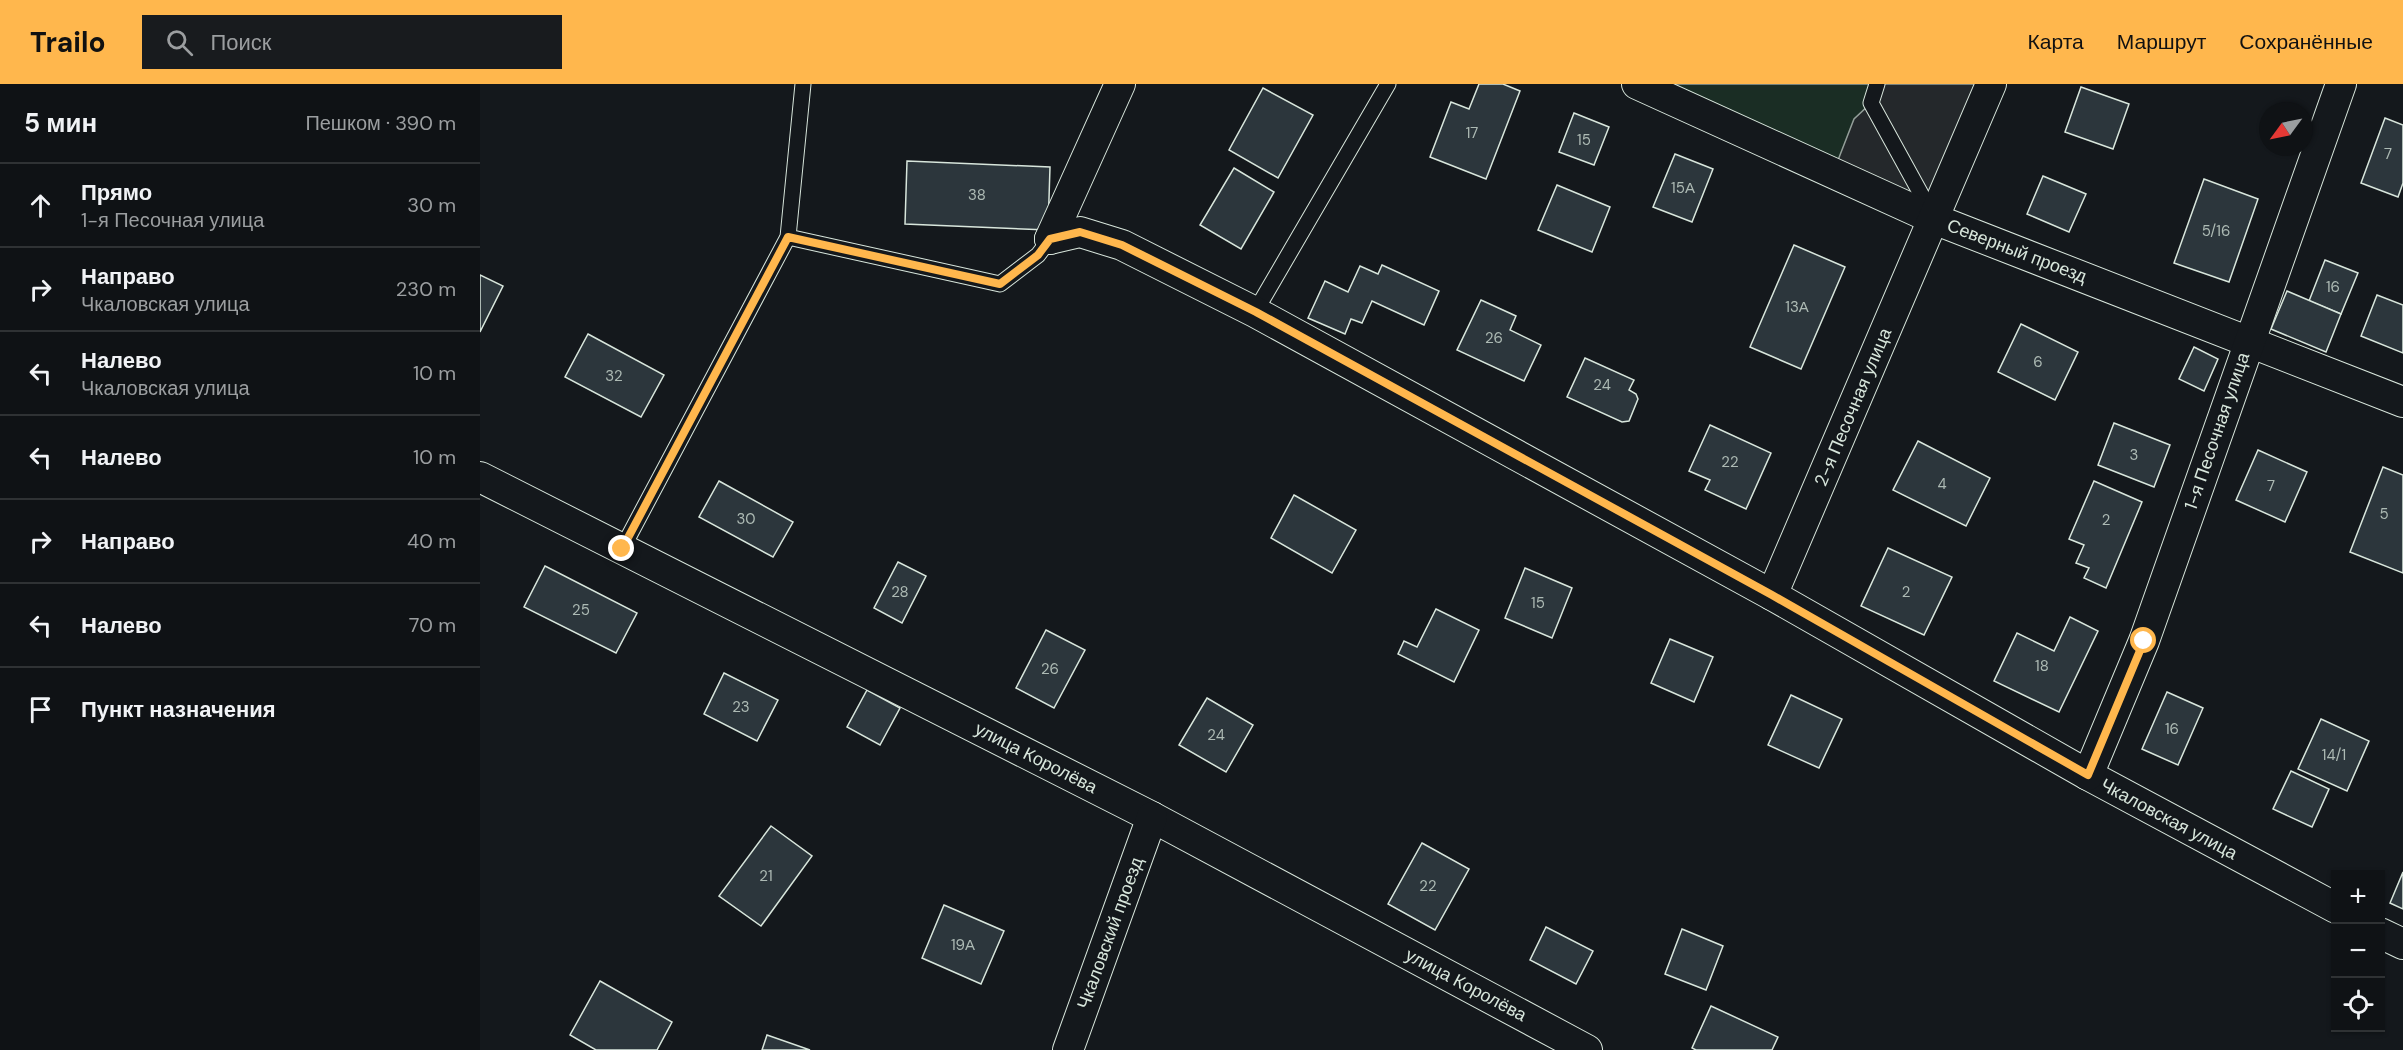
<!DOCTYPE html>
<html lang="ru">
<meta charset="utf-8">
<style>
body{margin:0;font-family:"DM Sans",sans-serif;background:#181b1e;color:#f1f3f6}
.controls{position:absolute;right:18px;bottom:18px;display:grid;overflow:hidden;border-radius:0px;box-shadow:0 2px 4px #0004}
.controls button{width:54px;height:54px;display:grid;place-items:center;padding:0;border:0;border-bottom:2px solid #2f3234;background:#0f1215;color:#f1f3f6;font:30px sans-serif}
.compass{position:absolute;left:1779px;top:18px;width:54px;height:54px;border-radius:50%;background:#0f1215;box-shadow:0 2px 4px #0004;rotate:237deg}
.stop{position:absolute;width:18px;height:18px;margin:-14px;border:4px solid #ffb74d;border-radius:50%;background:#fff}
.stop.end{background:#ffb74d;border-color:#fff;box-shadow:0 2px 6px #0008}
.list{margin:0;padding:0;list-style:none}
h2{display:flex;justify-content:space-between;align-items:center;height:78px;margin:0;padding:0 24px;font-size:26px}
h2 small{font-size:20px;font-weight:400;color:#9b9ea0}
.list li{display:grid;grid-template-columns:39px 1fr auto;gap:18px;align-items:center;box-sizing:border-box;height:84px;padding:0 24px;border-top:2px solid #2f3234}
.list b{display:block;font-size:22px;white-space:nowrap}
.list p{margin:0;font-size:20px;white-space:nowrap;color:#9b9ea0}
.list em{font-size:20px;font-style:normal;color:#9b9ea0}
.icon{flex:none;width:33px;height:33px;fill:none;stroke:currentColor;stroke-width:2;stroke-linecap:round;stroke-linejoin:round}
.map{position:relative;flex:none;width:1923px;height:966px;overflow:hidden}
header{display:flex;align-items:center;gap:36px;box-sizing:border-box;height:84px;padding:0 30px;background:#ffb74d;color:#111}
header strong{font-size:28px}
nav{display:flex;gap:33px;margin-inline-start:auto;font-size:21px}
.search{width:420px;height:54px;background:#181b1e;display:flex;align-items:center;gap:15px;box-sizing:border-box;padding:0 21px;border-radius:0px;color:#9b9ea0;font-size:22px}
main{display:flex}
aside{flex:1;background:#0f1215}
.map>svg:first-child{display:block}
.green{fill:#1a2d24;stroke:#939e99;stroke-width:1.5}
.parking{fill:#24282b;stroke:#939e99;stroke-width:1.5}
.building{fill:#2c363c;stroke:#d8e6dc;stroke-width:1.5}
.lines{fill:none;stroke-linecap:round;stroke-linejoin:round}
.lane-casing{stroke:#d8e6dc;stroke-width:17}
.street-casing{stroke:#d8e6dc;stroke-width:32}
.lane{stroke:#14181c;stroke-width:15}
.street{stroke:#14181c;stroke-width:30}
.route{stroke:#ffb74d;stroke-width:8}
.labels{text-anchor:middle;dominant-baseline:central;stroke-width:4.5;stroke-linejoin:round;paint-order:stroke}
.number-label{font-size:15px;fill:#adbab4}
.street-label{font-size:18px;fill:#d8e6dc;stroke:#14181c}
</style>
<header>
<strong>Trailo</strong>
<div class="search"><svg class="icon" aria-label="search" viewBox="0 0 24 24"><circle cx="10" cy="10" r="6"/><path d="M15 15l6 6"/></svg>Поиск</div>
<nav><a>Карта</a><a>Маршрут</a><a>Сохранённые</a></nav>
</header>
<main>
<aside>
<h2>5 мин<small>Пешком · 390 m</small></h2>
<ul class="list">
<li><svg class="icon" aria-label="ahead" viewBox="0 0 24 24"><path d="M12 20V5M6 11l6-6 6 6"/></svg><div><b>Прямо</b><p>1-я Песочная улица</p></div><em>30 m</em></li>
<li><svg class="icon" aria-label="right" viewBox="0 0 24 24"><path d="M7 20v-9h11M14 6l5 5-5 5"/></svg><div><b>Направо</b><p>Чкаловская улица</p></div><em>230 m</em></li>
<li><svg class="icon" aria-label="left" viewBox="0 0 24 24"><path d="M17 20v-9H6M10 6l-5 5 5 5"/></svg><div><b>Налево</b><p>Чкаловская улица</p></div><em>10 m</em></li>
<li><svg class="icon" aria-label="left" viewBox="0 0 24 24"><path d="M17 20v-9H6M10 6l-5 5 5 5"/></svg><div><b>Налево</b></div><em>10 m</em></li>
<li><svg class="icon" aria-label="right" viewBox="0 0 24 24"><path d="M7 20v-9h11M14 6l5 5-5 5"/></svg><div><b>Направо</b></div><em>40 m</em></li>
<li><svg class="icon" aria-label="left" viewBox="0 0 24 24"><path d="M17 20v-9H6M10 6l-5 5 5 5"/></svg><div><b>Налево</b></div><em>70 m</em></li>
<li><svg class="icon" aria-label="arrive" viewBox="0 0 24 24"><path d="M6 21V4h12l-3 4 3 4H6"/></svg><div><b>Пункт назначения</b></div></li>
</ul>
</aside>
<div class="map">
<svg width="1923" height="966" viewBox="0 0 1923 966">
<rect width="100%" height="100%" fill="#14181c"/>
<!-- green -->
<path class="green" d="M1153,0H1397L1391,19L1353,89Z"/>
<!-- parking -->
<path class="parking" d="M1397,0H1511L1454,135L1353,89L1374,35L1391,19Z"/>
<!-- building -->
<g class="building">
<path d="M999,0H1023L1040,7L1006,95L950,73L971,18L989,25Z"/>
<path d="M1601,3L1649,20L1633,65L1585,48Z"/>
<path d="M783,4L833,31L798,94L749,66Z"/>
<path d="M1094,29L1129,43L1114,81L1079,68Z"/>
<path d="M1905,34L1923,41V99L1918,113L1881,99Z"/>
<path d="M1195,70L1233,85L1212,138L1173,123Z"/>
<path d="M427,77L570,83L568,146L425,140Z"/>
<path d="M754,84L794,108L761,165L720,141Z"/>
<path d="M1563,92L1606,110L1589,148L1547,130Z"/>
<path d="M1724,95L1778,115L1749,198L1694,179Z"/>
<path d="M1077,101L1130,123L1112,168L1058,146Z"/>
<path d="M1314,161L1365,183L1321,285L1270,263Z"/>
<path d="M1845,176L1878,189L1861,230L1829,217Z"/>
<path d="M902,181L959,207L944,241L892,217L882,239L871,235L865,250L828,234L845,197L868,208L880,182L898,190Z"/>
<path d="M0,191L23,202L0,248Z"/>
<path d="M1807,207L1861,230L1846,268L1791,245Z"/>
<path d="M1897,211L1923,221V269L1881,252Z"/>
<path d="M1001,216L1036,232L1030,246L1061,261L1044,297L977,266Z"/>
<path d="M1541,240L1598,268L1575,316L1518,288Z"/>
<path d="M108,250L184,291L161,333L85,293Z"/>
<path d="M1714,263L1738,275L1724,307L1699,295Z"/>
<path d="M1105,274L1154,296L1149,306L1156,310L1158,315L1149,337L1142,338L1087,313Z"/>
<path d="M1634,339L1690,361L1674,403L1618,381Z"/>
<path d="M1230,341L1291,369L1266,425L1225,406L1230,396L1209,387Z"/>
<path d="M1438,357L1510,394L1486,442L1413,406Z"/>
<path d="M1778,366L1827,388L1805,438L1756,416Z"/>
<path d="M1903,383L1923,391V489L1870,468Z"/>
<path d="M239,397L313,438L293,473L219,433Z"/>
<path d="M1614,397L1662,418L1626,504L1604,494L1609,484L1596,479L1604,461L1589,455Z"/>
<path d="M814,411L876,446L852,489L791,454Z"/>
<path d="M1408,464L1472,493L1444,551L1381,522Z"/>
<path d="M418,478L446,492L422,539L394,524Z"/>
<path d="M65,482L157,529L136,569L44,523Z"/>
<path d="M1045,484L1092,504L1072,554L1025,534Z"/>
<path d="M956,525L999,546L974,598L918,570L924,557L937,563Z"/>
<path d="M1590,533L1618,547L1579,628L1514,597L1537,549L1574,567Z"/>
<path d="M566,546L605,566L574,624L536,604Z"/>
<path d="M1190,555L1233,573L1214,618L1171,599Z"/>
<path d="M244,589L298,616L277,657L224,630Z"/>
<path d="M387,606L420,624L400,661L367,643Z"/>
<path d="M1687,608L1723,624L1698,681L1662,665Z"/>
<path d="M1311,611L1362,635L1339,684L1288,661Z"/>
<path d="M727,614L773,641L746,688L699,661Z"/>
<path d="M1841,635L1889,657L1867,707L1818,685Z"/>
<path d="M1811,687L1849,705L1832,743L1793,725Z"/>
<path d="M291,742L332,772L281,842L239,812Z"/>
<path d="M942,759L989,785L955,846L908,820Z"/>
<path d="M1923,788V825L1910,819Z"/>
<path d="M464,821L524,847L501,900L442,874Z"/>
<path d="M1066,843L1113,867L1096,900L1050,876Z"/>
<path d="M1202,845L1243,862L1226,906L1185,890Z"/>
<path d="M120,897L192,938L177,966H116L90,951Z"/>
<path d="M1231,922L1298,953L1292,966H1216L1212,964Z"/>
<path d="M287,951L330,966H282Z"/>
</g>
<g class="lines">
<defs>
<g id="lane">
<path d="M1397,0L1391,19L1452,130"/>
<path d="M308,153L520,200L558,171L570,155"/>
<path d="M775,228L908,0"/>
<path d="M142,465L308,153L323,0"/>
</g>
<g id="street">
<path d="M1157,0L1454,135L1923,318"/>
<path d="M570,155L600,148L642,161L775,228L1292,511L1608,691L1856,824"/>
<path d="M570,155L640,0"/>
<path d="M0,393L672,733L1107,966"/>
<path d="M1292,511L1511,0"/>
<path d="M1608,691L1664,557L1861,0"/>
<path d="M1900,849L1923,860"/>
<path d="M588,966L672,733"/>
</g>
</defs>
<!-- lane casing -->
<use href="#lane" class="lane-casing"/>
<!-- street casing -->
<use href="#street" class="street-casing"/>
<!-- lane -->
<use href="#lane" class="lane"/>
<!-- street -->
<use href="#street" class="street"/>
</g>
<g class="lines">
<!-- route -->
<path class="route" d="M142,465L308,153L520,200L558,171L570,155L600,148L642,161L776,228L1292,511L1608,691L1664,557"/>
</g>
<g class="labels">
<!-- number labels -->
<g class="number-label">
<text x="992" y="49">17</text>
<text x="1104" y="56">15</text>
<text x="1908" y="70">7</text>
<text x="1203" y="104">15А</text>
<text x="497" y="111">38</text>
<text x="1736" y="147">5/16</text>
<text x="1853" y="203">16</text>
<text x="1317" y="223">13А</text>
<text x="1014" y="254">26</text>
<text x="1558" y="278">6</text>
<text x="134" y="292">32</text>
<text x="1122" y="301">24</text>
<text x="1654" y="371">3</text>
<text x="1250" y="378">22</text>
<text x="1462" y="400">4</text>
<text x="1791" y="402">7</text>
<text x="1904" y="430">5</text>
<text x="266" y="435">30</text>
<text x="1626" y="436">2</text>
<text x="420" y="508">28</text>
<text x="1426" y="508">2</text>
<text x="1058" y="519">15</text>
<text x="101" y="526">25</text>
<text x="1562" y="582">18</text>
<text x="570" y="585">26</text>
<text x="261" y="623">23</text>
<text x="1692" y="645">16</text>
<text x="736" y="651">24</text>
<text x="1854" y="671">14/1</text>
<text x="286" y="792">21</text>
<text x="948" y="802">22</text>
<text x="483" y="861">19А</text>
</g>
<!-- street labels -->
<g class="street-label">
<text transform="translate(1537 167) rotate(21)">Северный проезд</text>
<text transform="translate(1373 323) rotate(-67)">2-я Песочная улица</text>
<text transform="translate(1737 347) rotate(-71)">1-я Песочная улица</text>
<text transform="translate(556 674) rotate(27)">улица Королёва</text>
<text transform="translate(1689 735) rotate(28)">Чкаловская улица</text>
<text transform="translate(630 849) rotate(-70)">Чкаловский проезд</text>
<text transform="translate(986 901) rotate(28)">улица Королёва</text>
</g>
</g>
</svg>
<div class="controls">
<button>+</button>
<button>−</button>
<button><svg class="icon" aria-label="locate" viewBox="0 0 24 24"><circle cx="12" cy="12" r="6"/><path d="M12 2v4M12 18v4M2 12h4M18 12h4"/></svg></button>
</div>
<svg class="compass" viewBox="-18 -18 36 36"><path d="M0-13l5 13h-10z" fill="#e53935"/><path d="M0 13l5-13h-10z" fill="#9b9ea0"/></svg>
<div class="stop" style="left:1664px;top:557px"></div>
<div class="stop end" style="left:142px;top:465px"></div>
</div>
</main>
